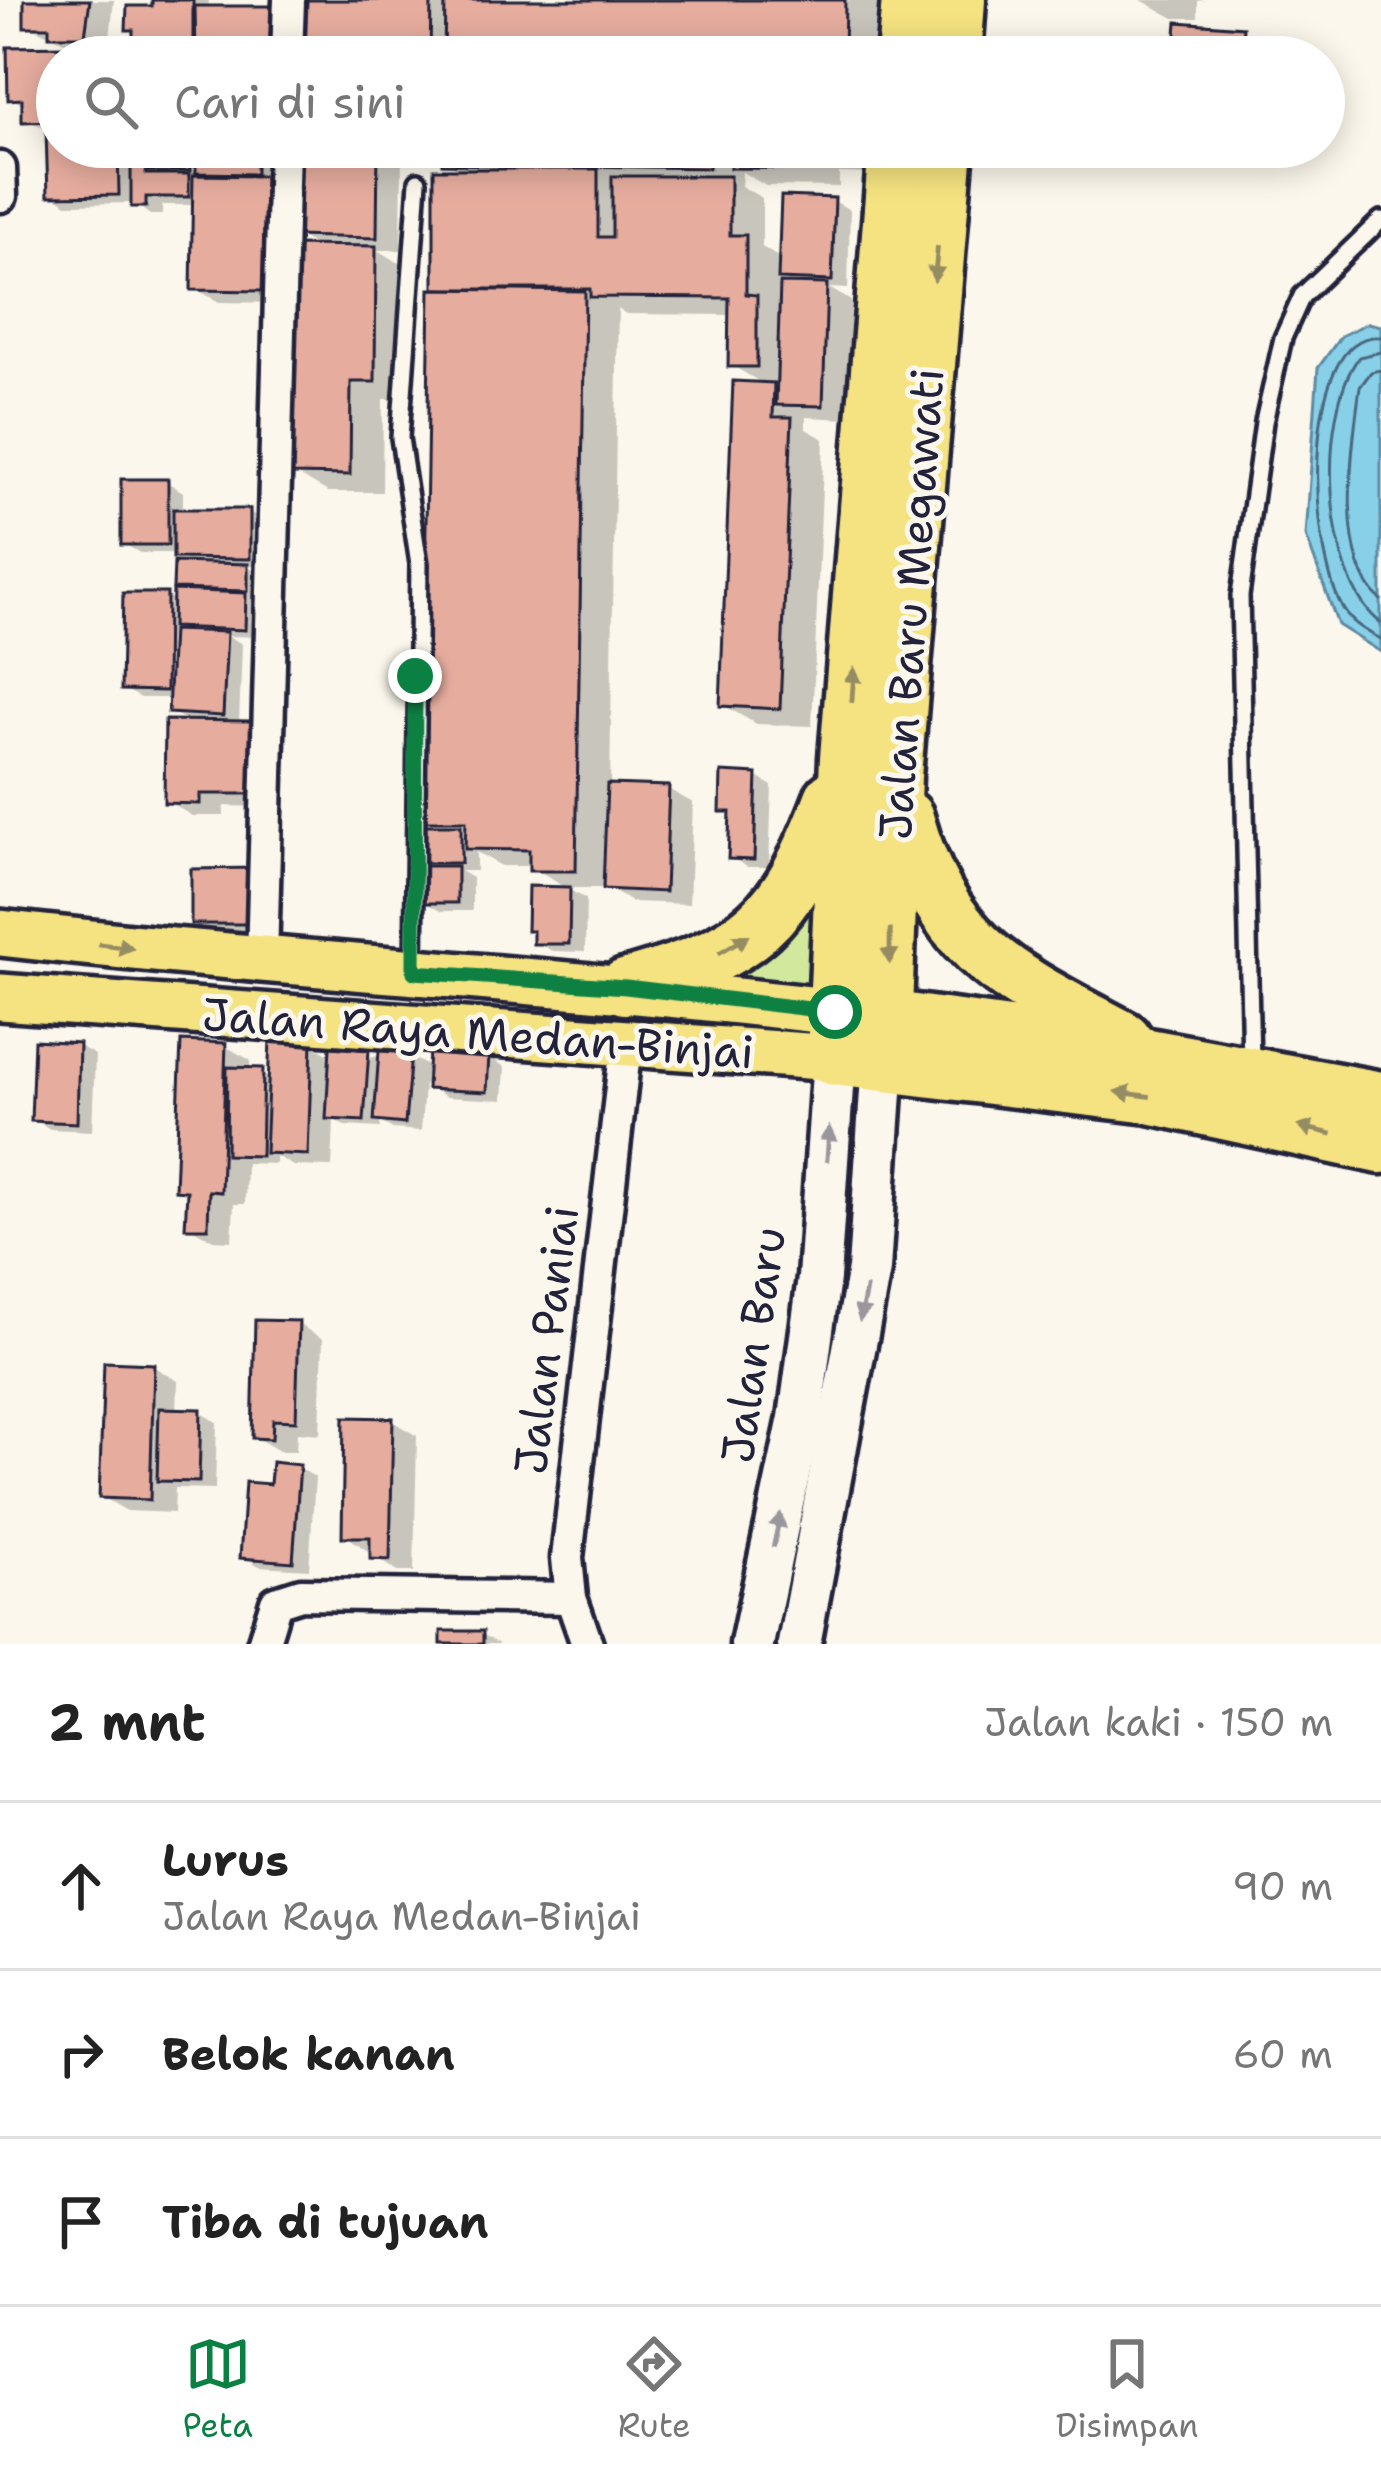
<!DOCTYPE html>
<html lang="id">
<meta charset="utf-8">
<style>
body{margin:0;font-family:"Shantell Sans",sans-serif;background:#f2f2f2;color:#222}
.stop{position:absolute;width:36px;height:36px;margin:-27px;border:9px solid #0b8043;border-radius:50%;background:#fff}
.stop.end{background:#0b8043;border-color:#fff;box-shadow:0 3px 12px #0008}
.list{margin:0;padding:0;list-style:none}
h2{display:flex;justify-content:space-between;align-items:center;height:156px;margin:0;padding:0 48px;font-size:51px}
h2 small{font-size:39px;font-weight:400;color:#767676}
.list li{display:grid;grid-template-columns:78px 1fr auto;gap:36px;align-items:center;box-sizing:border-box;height:168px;padding:0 48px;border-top:3px solid #e0e0e0}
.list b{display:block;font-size:45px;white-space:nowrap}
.list p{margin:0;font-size:39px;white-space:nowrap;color:#767676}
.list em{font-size:39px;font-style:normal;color:#767676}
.icon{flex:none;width:66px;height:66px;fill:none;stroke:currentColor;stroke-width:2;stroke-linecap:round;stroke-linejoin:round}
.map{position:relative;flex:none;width:1381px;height:1644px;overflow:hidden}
.search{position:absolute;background:#fff;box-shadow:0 6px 30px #0003;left:36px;right:36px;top:36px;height:132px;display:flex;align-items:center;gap:30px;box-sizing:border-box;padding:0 42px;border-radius:66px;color:#767676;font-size:45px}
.sheet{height:660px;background:#fff}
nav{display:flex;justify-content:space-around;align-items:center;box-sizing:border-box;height:168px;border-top:3px solid #e0e0e0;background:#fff;font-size:33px;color:#767676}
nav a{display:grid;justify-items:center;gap:6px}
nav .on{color:#0b8043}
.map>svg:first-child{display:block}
.green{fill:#d1e89d;stroke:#7a856c;stroke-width:3}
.water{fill:#87d0e8;stroke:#5f8aa3;stroke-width:3}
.shadow{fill:#0003;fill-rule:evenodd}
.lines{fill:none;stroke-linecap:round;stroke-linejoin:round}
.shore{stroke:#4a6880;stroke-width:3}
.building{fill:#e6ad9f;stroke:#22223b;stroke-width:3}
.lane-casing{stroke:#22223b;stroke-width:24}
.street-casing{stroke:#22223b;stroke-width:39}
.secondary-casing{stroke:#22223b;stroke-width:51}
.primary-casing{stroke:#22223b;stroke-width:54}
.highway-casing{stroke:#22223b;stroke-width:63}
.lane{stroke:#fbf7ec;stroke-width:15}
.street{stroke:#fbf7ec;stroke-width:30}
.secondary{stroke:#fbf7ec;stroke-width:42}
.primary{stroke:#f5e381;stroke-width:45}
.highway{stroke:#f5e381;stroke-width:54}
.oneway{fill:#968c62}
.oneway2{fill:#99979c}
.route{stroke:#0b8043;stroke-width:15}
.labels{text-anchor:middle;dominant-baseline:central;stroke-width:10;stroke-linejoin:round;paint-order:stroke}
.street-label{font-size:45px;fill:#22223b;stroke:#fbf7ec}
</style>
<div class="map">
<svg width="1381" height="1644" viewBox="0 0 1381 1644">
<rect width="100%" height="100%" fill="#fbf7ec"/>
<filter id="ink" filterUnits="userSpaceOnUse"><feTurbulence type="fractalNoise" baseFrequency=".00833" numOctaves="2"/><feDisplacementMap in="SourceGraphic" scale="24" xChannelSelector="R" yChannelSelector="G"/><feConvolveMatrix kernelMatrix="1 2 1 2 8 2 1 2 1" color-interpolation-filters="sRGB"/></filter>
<g filter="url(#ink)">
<!-- green -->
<path class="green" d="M817,886L819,990L723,980L792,933Z"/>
<!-- water -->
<path class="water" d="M1368,323L1381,326V652L1338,625L1306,536L1318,368L1341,336Z"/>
<!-- shadow -->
<g class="shadow">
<path d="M27,0H114L109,48H77L27,25Z"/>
<path d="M155,0H209L208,9H272L300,25V0H878L877,57H131L151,50L136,41L129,28L155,9Z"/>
<path d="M1141,0H1206L1198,1V18H1174Z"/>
<path d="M1242,30L1258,39L1257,57H1177Z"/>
<path d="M66,49L79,57H57V147H272L287,303L219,302L194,288L196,205H162V215H150L134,203L67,204L51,194L49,129L25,120V106L11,98L10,50Z"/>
<path d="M297,147H875L874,174L839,173V187L766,186L742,172L741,186L762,198V247L781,259L834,201L850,210L848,289L829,288L851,301L848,419L806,417V429L824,439L812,726L756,724L723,705L767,386L731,365L732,315L626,314L618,309L610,787L668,789L693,803L689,904L631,902L608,888H566L586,899L585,952L552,951L536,942V933L530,929L568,890L532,866H501L476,852V871H460L472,878V911H440L423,901L436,869L423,861L439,828L424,819L437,172H462L445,160L402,157L401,250H377L408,268L407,399H383L382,492H328L295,473L320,248L296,234ZM778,276L795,286H778Z"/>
<path d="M167,482L183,492V512H250L266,522L265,566H246L264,576L261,637L228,636L242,644L239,724L275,738L274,807L224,806V816H192L167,801L192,723L171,712L172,698H141L124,689L167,596L176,601L177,566H192L176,553H140L124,544Z"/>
<path d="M756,776L772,786L769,867H747L731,857L732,815L723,810Z"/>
<path d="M194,872L271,932H210L194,923Z"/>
<path d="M312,1045L333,1057L410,1056L431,1068L489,1057L505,1067L503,1100L446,1097L424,1084L421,1131L393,1129L380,1122V1128L345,1126L334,1120L332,1167L293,1166L276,1156V1164L246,1163L245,1204H234L232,1241L213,1240L188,1226L190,1195L178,1189L225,1046L250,1060V1071L271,1077Z"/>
<path d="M79,1046L95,1055L92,1131L50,1129L34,1120Z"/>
<path d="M298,1324L323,1339L320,1434L297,1432L296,1451H279L255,1437Z"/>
<path d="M154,1367L178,1381L177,1412H200L217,1422L215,1489L175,1488L174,1513L127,1511L102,1497Z"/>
<path d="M392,1421L417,1436L414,1572H398L345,1535Z"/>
<path d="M299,1468L315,1477L309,1569L259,1566L243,1556L273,1487Z"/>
<path d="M482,1634L499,1644H444Z"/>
</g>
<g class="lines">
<!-- shore -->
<g class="shore">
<path d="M1381,337C1296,330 1308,573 1350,618C1358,627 1371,634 1381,639"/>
<path d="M1381,352L1359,357C1317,412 1322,579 1381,623"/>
<path d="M1381,370L1371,372L1360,387C1353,441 1334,560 1381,600"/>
</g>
</g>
<!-- building -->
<g class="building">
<path d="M24,0H90L85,36H49V27H24Z"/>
<path d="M152,0H193V43H133V30H126L127,6H152Z"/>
<path d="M297,0H431L430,57H297Z"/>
<path d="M445,0H845L844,57H444Z"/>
<path d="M195,6H273V46H264V57H196Z"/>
<path d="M1177,22L1243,27L1241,57H1174Z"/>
<path d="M66,46V57H57V121L22,122V99L8,100L7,47Z"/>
<path d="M189,46V57H128V47Z"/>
<path d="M46,131H57V147H118L119,195L48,196Z"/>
<path d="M135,147H190V171H147V161H134Z"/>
<path d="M196,147H256V174L196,173Z"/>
<path d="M294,147H378L377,238L293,236Z"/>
<path d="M442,147H842V156H807V169L730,168L731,155L710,154L709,168L442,164Z"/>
<path d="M131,163H146V174H189V197H146V207H131Z"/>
<path d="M434,169H598V237H612V176H730V235H746V294L757,295V367H728L729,298L590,297V289H434Z"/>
<path d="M193,175L265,176L263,291L191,290Z"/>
<path d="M781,196L835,198L832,281L778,279Z"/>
<path d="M294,245L376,246L375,382H351L350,475L292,474Z"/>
<path d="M780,283L827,284L823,406L776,405Z"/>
<path d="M430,289L585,291L576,871H529V850L465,849L466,821H421Z"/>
<path d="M733,381L774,383L773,417H792L780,709L720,706Z"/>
<rect x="121" y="479" width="47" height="66"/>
<path d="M173,509H250V559L173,558Z"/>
<path d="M174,562L248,564V591L173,589Z"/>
<path d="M173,590L246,593L245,630L172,627Z"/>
<path d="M123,593H167L166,691L121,690Z"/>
<path d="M172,630L227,632L223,716L168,713Z"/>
<path d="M165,720L251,721L250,794H200V804L164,803Z"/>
<path d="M721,772L757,774L754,860L728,859L730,812H720Z"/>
<path d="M607,784L669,786L665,892L603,889Z"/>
<rect x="420" y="825" width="41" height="38"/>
<rect x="420" y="866" width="37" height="37"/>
<path d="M255,868V924H191V869Z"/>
<path d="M528,886L570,887L569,944H533V931H527Z"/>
<path d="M34,1040L79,1043L77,1123L31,1121Z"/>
<path d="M270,1040L312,1042L308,1155L265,1153Z"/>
<path d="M181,1041L226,1043L221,1192L209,1191L208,1228H185L187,1191L175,1190Z"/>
<path d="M330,1047L369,1050L364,1121L326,1119Z"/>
<path d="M379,1051L411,1053L405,1124L374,1121Z"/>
<path d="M429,1051L489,1054L487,1092L427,1089Z"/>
<path d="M227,1067L263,1068L261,1156L226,1155Z"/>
<path d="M255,1320L299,1321L296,1421L273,1420L272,1439L252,1438Z"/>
<path d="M104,1362L154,1364L150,1500L99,1498Z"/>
<path d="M159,1408L201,1409L199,1482L157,1481Z"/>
<path d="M344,1417L393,1418L390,1560L370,1559V1537H342Z"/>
<path d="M272,1462L300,1465L293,1562L240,1558L245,1482L270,1484Z"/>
<rect x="441" y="1631" width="42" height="13"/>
</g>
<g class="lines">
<defs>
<g id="lane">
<path d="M414,967L419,564L400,438L418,181"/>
<path d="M1251,1063L1240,596L1264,422L1283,338L1302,296L1381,220"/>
</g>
<g id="street">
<path d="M287,57L289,0"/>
<path d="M0,168L1,196"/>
<path d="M262,960L284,147"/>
<path d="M263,1644L276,1602L301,1594L571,1598"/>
<path d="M587,1644L571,1598L567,1558L626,1044"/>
</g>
<g id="secondary">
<path d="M752,1644L800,1418L819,1278L834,1058"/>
<path d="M799,1644L869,1269L883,1062"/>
</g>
<g id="primary">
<path d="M0,933C278,965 557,979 835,1012"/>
<path d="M0,997L834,1058"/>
</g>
<g id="highway">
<path d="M904,57L909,0"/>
<path d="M954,57L958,0"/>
<path d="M896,147L847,758L834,1058L1150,1096L1381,1146"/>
<path d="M906,818C944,953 1010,978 1124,1039"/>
<path d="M625,987C753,951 785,922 832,799"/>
<path d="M856,1014L1105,1048L1381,1099"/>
<path d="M883,1062L894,776L946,147"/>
</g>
</defs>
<!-- lane casing -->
<use href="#lane" class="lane-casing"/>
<!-- street casing -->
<use href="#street" class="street-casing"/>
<!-- secondary casing -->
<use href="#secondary" class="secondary-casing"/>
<!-- primary casing -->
<use href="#primary" class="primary-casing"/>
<!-- highway casing -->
<use href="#highway" class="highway-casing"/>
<!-- lane -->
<use href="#lane" class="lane"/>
<!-- street -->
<use href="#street" class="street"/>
<!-- secondary -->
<use href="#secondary" class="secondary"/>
<!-- primary -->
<use href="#primary" class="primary"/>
<!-- highway -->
<use href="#highway" class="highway"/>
</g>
<!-- one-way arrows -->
<defs><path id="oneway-solid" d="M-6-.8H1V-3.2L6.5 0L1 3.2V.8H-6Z" transform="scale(3)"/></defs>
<g class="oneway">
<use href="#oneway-solid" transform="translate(936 264) rotate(95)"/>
<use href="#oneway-solid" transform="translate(853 685) rotate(-86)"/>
<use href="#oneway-solid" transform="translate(734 944) rotate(-31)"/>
<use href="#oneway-solid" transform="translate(116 946) rotate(7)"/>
<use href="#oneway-solid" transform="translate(890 946) rotate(91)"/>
<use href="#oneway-solid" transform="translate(1133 1094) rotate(-172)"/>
<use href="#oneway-solid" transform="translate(1315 1130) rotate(-167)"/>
</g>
<g class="oneway2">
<use href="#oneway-solid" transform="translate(828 1144) rotate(-86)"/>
<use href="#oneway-solid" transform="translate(863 1304) rotate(101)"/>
<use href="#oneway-solid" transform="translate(777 1530) rotate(-78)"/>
</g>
</g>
<g class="lines" filter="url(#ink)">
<!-- route -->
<path class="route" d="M415,676L414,972L626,987L835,1012"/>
</g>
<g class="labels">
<!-- street labels -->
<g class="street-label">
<text transform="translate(911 604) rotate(-86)">Jalan Baru Megawati</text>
<text transform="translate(478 1033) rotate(4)">Jalan Raya Medan-Binjai</text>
<text transform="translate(546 1340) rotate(-83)">Jalan Paniai</text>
<text transform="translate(753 1345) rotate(-82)">Jalan Baru</text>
</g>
</g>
</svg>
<div class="stop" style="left:835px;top:1012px"></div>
<div class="stop end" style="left:415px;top:676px"></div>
<div class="search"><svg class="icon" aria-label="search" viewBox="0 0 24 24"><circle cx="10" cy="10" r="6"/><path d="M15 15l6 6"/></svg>Cari di sini</div>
</div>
<section class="sheet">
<h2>2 mnt<small>Jalan kaki · 150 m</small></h2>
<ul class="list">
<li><svg class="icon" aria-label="ahead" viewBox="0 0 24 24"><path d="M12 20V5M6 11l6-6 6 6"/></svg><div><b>Lurus</b><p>Jalan Raya Medan-Binjai</p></div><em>90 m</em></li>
<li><svg class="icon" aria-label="right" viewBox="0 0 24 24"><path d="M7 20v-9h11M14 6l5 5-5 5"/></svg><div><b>Belok kanan</b></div><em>60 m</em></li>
<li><svg class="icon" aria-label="arrive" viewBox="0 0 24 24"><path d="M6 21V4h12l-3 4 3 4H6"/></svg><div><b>Tiba di tujuan</b></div></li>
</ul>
</section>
<nav>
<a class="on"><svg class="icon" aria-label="map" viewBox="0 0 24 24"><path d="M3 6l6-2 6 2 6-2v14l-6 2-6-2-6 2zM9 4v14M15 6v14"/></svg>Peta</a>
<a><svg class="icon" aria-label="directions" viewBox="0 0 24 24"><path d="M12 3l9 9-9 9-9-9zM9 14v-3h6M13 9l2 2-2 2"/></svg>Rute</a>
<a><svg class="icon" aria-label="saved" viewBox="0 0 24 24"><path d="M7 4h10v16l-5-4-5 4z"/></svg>Disimpan</a>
</nav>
